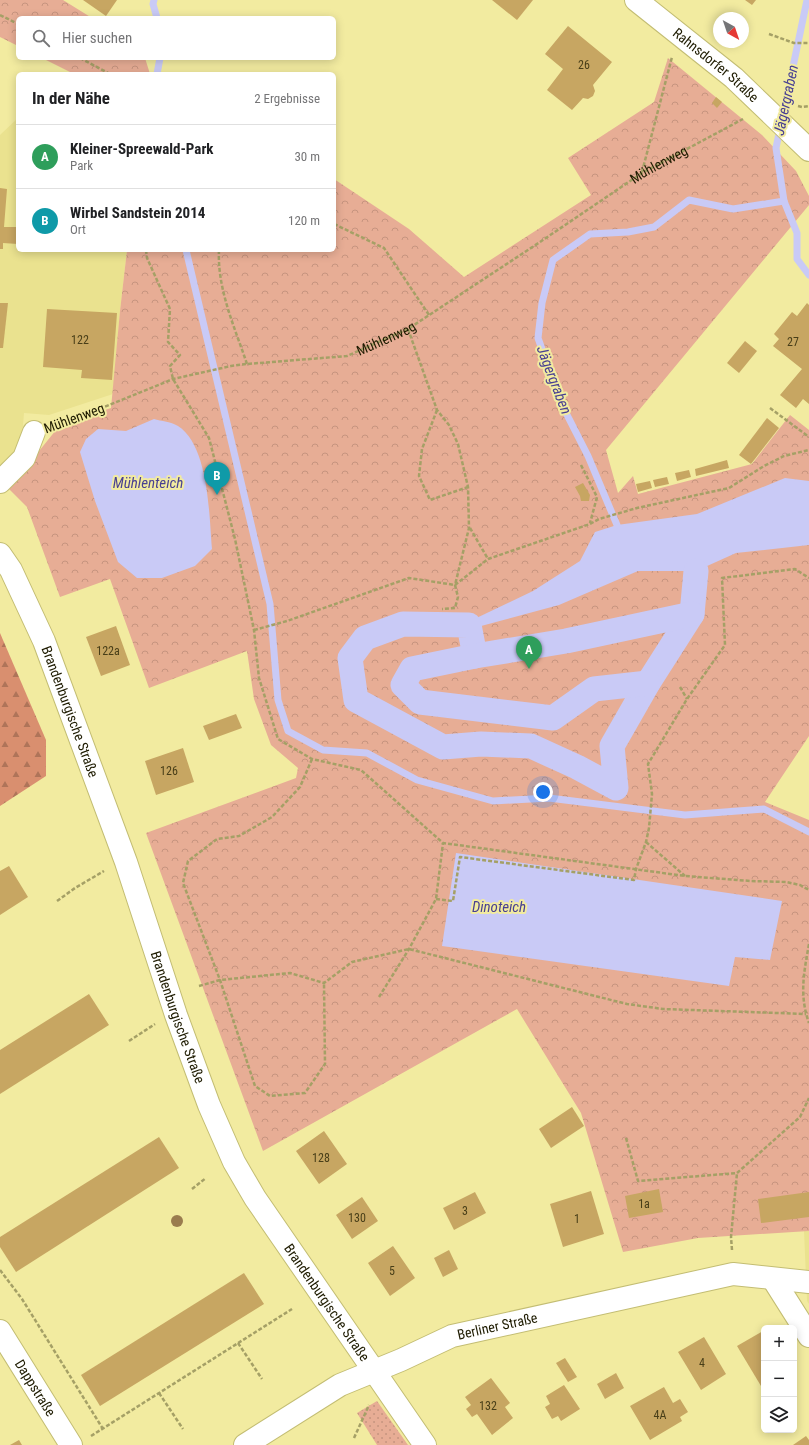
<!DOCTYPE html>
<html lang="de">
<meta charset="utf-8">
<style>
body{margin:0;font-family:"Roboto Condensed",sans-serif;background:#f6f6f6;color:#202124}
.controls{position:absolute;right:12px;bottom:12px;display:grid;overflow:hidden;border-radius:6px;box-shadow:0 2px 10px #0003}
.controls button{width:36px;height:36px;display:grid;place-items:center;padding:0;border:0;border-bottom:1px solid #e0e0e0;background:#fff;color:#202124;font:20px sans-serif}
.compass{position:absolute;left:713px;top:12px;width:36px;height:36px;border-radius:50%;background:#fff;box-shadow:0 2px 10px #0003;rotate:140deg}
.you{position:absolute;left:543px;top:792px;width:14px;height:14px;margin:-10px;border:3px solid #fff;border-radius:50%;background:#1a73e8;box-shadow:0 0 0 6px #1a73e833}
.badge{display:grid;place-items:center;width:26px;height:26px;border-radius:50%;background:#5a49c1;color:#fff;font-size:13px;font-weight:700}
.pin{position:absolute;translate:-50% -33px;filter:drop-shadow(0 1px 2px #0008)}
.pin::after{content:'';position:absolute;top:21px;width:14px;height:12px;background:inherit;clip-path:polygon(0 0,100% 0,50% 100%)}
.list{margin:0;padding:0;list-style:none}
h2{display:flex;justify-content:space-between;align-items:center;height:52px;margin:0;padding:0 16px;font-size:17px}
h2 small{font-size:13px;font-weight:400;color:#757577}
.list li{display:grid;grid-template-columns:26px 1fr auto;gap:12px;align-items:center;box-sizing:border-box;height:64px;padding:0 16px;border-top:1px solid #e0e0e0}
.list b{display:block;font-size:15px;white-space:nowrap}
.list p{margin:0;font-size:13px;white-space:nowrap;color:#757577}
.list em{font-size:13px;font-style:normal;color:#757577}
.icon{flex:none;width:22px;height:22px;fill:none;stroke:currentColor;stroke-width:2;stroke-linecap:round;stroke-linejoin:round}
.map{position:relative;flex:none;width:809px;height:1445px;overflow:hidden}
.search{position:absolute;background:#fff;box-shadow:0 2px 10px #0003;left:16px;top:16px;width:320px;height:44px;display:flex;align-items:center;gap:10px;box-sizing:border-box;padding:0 14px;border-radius:6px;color:#757577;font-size:15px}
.panel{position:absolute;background:#fff;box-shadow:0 2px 10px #0003;left:16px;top:72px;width:320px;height:180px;border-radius:6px}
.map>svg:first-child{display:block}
.built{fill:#eae28f}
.grass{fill:url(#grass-dots)}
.forest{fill:url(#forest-firs)}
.park{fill:url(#park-crowns)}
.water{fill:#c9caf6}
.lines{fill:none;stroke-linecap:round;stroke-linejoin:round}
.stream{stroke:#c9caf6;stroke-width:7}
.canal{stroke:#c9caf6;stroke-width:25}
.building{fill:#c7a662}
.minor-casing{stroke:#c3bd73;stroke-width:24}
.path{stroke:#a5a066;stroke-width:2.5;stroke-dasharray:4 2;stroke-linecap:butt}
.minor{stroke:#fff;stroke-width:22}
.tree{fill:#9a7c4e}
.labels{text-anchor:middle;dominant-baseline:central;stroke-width:4;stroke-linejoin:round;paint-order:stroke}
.number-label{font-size:12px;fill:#483e18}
.street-label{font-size:14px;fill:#1e1b00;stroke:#f2eba0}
.water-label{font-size:15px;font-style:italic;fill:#484092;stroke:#f2eba0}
</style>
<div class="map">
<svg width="809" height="1445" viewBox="0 0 809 1445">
<defs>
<pattern id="grass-dots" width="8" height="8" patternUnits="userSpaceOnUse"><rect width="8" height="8" fill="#e7ad95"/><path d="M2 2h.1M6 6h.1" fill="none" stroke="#c6947f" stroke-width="1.8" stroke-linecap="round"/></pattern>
<pattern id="forest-firs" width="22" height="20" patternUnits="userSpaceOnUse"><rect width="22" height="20" fill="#d98f6f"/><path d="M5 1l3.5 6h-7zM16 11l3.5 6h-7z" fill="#af7459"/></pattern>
<pattern id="park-crowns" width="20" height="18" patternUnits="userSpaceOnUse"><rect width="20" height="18" fill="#e7ad95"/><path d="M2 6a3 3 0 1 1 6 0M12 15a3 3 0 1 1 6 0" fill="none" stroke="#c6947f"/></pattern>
</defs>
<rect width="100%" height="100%" fill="#f2eba0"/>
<!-- built -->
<g class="built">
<path d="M18,118V250H127L120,311L113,394L49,415L24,413L21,450L0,471V135Z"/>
<path d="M804,1231H809V1304L807,1301Z"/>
</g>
<!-- grass -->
<path class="grass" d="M377,1401L408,1445H377L357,1413Z"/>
<!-- forest -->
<path class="forest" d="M0,633L46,740V776L0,806Z"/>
<!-- park -->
<g class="park">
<path d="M0,0H63L92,18H18V46L0,37Z"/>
<path d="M42,58H145L150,74H74Z"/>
<path d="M668,58L762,135L796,171L809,196V205L606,450L618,493L633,476L638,494L752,464L790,415L809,430V736L765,802L809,820V1231L698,1238L623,1252L581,1113L517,1009L263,1151L146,833L296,778L298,768L271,745L254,699L247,651L149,688L110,579L60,597L27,507L4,484L27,466L60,425L111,408L120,311L127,250H334V179L409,229L464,277L591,195L568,158L654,102Z"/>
</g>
<!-- water -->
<g class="water">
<path d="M154,419C161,421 172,422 178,426C209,446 209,515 212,549L195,566L162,578H137L118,562L95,501L80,452L86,439L98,429L126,431Z"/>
<path d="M785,478L809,481V545L736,553L696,571H638L559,605L470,629L468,622L533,591L580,561L595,532L617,525L697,514Z"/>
<path d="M456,853L782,901L770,960L735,957L729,986L442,946Z"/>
</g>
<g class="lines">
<!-- stream -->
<g class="stream">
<path d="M154,0L153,4L157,18"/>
<path d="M157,74L160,58"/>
<path d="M784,201L797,233V259L809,275"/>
<path d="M186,250L270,604L278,700L288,731L323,750L367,753L417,780L493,801L549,798L685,815L764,809L809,832"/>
<path d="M617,525L588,456L562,405L538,338L542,303L553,260L590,234L628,232L654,227L689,200L733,209L784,201L776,148L807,0"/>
</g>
<!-- canal -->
<g class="canal">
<path d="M475,656L469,625L403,624L365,638L350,658L356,700L443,747L481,744L531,746L577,767L616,788L612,746L648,683L692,614L696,571"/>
<path d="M648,683L594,689L553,718L420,702L403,685L412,669L475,656L566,641L692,614"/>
</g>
</g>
<!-- building -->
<g class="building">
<path d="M83,0H117L106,16Z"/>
<path d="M492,0H533L517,20Z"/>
<path d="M745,0H756L752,5Z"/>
<path d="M568,26L612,62L593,85L595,91L593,96L588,99L583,98L572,110L547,90L563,69L545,54Z"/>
<path d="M716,97L722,102L717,108L712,103Z"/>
<path d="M0,188L7,189L4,227H18V244L3,243V249H0Z"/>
<path d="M0,303H8L3,348H0Z"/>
<path d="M807,303L809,305V404L803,399L796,408L780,395L802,369L773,346L779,339L774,334L792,312L797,316Z"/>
<path d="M47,309L117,313L112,380L81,378L82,370L43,367Z"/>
<path d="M745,341L757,351L739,373L727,363Z"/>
<path d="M767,418L779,428L751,464L739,455Z"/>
<path d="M727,460L729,468L696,476L695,469Z"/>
<path d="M689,470L691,477L677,481L675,473Z"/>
<path d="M667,477L669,484L655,487L653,480Z"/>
<path d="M650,481L652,488L638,492L636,484Z"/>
<path d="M583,483L590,495L589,501H581L580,496L575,487Z"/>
<path d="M116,626L130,665L101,676L86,637Z"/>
<path d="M236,714L242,728L209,740L203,726Z"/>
<path d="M183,748L194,782L156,795L145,761Z"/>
<path d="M9,866L28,897L0,915V871Z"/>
<path d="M89,994L109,1025L0,1094V1050Z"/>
<path d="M572,1107L584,1126L551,1148L539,1129Z"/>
<path d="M324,1131L347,1164L319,1184L296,1151Z"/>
<path d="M159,1137L179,1168L16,1272L0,1247V1237Z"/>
<path d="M659,1189L663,1212L629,1218L625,1196Z"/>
<path d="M591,1191L604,1234L563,1247L550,1204Z"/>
<path d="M475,1192L486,1213L454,1230L443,1208Z"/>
<path d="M809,1192V1217L761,1223L758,1199Z"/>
<path d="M362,1197L378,1221L352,1239L336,1215Z"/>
<path d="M393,1246L415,1278L390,1296L368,1263Z"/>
<path d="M449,1250L458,1269L443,1277L434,1258Z"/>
<path d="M244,1273L264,1304L100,1406L81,1375Z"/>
<path d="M763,1331L764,1332V1391L737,1346Z"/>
<path d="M704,1337L726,1374L701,1390L678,1352Z"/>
<path d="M565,1358L577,1377L568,1382L556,1363Z"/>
<path d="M616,1373L624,1388L605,1399L597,1384Z"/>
<path d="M491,1378L510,1403L505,1407L513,1418L492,1435L477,1414L472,1417L466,1409L471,1405L465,1397Z"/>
<path d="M564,1385L580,1409L561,1421L558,1416L552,1419L545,1407L550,1404L546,1396Z"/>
<path d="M664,1387L673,1403L680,1399L688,1412L680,1417L682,1421L650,1440L630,1406Z"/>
<path d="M806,1436L809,1440V1445H793Z"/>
<path d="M19,1440L22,1445H10Z"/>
</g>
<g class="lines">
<defs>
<g id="minor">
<path id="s2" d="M636,0L734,78L809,150"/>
<path d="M0,482L24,458L34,432"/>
<path id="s3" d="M0,554L11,570L44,641L126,862L176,1015L209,1105L234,1162L255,1198L425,1445"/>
<path d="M773,1279L809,1336"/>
<path id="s4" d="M0,1331L71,1445"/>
<path id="s5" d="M245,1445L340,1385L401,1360L452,1336L733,1274L809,1282"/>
</g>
</defs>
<!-- minor casing -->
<use href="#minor" class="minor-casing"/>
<!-- path -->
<g class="path">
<path d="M0,15L18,24"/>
<path d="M769,34L794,43H809"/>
<path d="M80,58L110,74"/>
<path d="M798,106L802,107L809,106"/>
<path d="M642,172L672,57"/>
<path d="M334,224L384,248L429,315"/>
<path d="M146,250L147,258L170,309L168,342L180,355L170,366L173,379L209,438L235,539L254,630L259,678L278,739L312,759L361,770L443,843L685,876L751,881L786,882L800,885L809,890"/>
<path d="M219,250C217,289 235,328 247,364"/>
<path d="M408,329L437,410L449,425L458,444L468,487L469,528L455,585L458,597L455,608L442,609"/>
<path d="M770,408L809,437"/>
<path d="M437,410L422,449L419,476L430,500L468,487"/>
<path id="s1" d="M55,427L173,379L231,366L247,364L347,356L408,329L540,242L642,173L743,119"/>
<path d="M581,465L597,497L590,523"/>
<path d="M470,528L488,559"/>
<path d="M254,630L287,621L409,578L455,585L488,559L590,524L599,519L637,508L729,488L764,466L784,456L809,450"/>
<path d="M680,687L687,699"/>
<path d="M312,759L300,787L272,817L239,836L217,839L188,861L183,883L220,980L255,1086L270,1096L305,1093L325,1064L324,983"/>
<path d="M646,842L685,876"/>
<path d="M436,899L453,901L460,857L634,880L636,869L646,842L649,828L652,794L648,764L687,699L725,645L722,578L795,569L809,578"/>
<path d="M57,901L75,888L104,871"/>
<path d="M809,944C804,972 799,995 809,1023"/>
<path d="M199,986L220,980L290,973L324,983L352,962L409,949L627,1004L663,1009L806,1014"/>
<path d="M379,997L409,949L436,899L443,843"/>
<path d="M129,1041L155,1024"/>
<path d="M626,1138L638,1181L737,1173L800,1117L809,1098"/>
<path d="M192,1189L206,1178"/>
<path d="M732,1250L731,1237L737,1173"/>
<path d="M0,1270L22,1299L103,1429"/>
<path d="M238,1343L262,1379"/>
<path d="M159,1393L183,1429"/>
<path d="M91,1436L292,1309"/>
<path d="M354,1438L369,1405"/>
</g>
<!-- minor -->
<use href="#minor" class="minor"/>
</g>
<!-- trees -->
<circle class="tree" cx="177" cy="1221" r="6"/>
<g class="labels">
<!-- number labels -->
<g class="number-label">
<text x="584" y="65">26</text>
<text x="80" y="340">122</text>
<text x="793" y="342">27</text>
<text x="108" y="651">122a</text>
<text x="169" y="771">126</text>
<text x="321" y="1158">128</text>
<text x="644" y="1204">1a</text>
<text x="465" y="1211">3</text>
<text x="357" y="1218">130</text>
<text x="577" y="1219">1</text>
<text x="392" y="1271">5</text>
<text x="702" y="1363">4</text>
<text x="488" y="1406">132</text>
<text x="660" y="1415">4A</text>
</g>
<!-- street labels -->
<g class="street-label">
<text stroke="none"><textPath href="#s2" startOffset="103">Rahnsdorfer Straße</textPath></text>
<text stroke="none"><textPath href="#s1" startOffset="670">Mühlenweg</textPath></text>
<text stroke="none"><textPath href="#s1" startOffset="346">Mühlenweg</textPath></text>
<text transform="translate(74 418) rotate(-20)">Mühlenweg</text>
<text stroke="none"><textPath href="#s3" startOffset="173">Brandenburgische Straße</textPath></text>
<text stroke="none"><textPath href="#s3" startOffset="497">Brandenburgische Straße</textPath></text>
<text stroke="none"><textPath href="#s3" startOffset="821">Brandenburgische Straße</textPath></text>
<text stroke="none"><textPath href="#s5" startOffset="281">Berliner Straße</textPath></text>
<text stroke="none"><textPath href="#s4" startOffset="67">Dappstraße</textPath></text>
</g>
<!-- water labels -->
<g class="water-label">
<text transform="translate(786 100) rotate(-78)">Jägergraben</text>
<text transform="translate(554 380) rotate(69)">Jägergraben</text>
<text x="148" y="483">Mühlenteich</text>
<text x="499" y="907">Dinoteich</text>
</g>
</g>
</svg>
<div class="controls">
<button>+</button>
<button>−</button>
<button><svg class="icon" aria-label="layers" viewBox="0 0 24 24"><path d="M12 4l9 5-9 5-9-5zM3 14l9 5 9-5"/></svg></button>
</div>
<svg class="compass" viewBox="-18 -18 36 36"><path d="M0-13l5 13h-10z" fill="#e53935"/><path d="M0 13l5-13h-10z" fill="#757577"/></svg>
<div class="you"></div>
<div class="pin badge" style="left:529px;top:669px;background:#2e9e5b">A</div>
<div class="pin badge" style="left:217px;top:495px;background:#0f9aa8">B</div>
<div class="search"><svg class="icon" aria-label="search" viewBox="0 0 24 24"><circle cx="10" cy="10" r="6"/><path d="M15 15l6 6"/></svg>Hier suchen</div>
<section class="panel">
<h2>In der Nähe<small>2 Ergebnisse</small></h2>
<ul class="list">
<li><span class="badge" style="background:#2e9e5b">A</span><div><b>Kleiner-Spreewald-Park</b><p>Park</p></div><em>30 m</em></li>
<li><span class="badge" style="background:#0f9aa8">B</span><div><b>Wirbel Sandstein 2014</b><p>Ort</p></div><em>120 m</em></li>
</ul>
</section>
</div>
